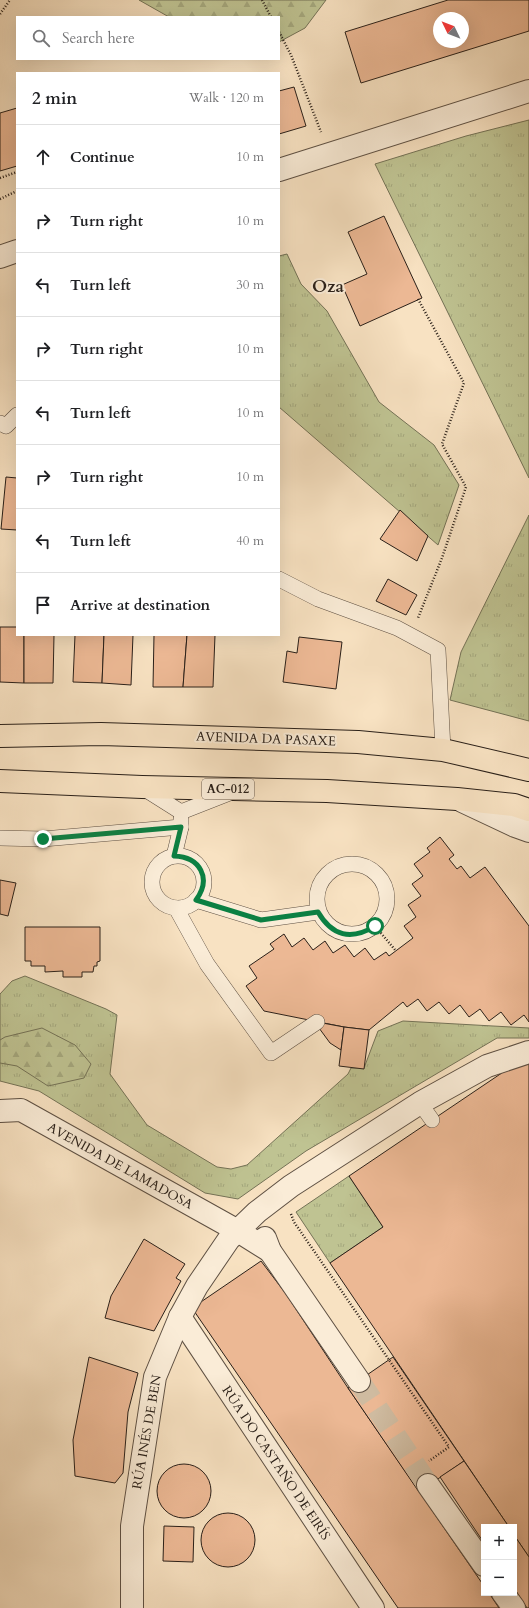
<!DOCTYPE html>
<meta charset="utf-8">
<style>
body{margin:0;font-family:Cardo,serif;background:#f2f2f2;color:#202124}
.controls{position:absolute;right:12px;bottom:12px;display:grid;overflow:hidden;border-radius:0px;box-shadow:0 4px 16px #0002}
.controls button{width:36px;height:36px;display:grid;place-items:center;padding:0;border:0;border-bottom:1px solid #e0e0e0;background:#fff;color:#202124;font:20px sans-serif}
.compass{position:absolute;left:433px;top:12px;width:36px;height:36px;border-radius:50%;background:#fff;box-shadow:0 4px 16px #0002;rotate:313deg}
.stop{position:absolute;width:12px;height:12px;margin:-9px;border:3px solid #0b8043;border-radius:50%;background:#fff}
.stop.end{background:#0b8043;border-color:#fff;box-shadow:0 1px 4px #0008}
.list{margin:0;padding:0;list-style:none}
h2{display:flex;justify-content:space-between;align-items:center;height:52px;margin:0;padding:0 16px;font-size:17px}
h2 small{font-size:13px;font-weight:400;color:#757577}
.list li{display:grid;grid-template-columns:26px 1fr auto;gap:12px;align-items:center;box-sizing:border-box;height:64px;padding:0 16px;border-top:1px solid #e0e0e0}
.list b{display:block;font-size:15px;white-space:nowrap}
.list em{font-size:13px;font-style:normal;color:#757577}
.icon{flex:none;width:22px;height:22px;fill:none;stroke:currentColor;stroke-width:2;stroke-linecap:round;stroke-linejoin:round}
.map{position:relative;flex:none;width:529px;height:1608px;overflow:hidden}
.search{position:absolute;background:#fff;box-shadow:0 4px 16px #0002;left:16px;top:16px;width:264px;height:44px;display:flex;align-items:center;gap:10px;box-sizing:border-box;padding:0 14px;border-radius:0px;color:#757577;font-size:15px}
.panel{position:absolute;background:#fff;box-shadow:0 4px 16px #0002;left:16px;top:72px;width:264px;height:564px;border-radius:0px}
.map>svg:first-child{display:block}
.grass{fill:url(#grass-tufts);stroke:#747256}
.forest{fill:url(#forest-firs);stroke:#747256}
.building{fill:#ecb894;stroke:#2a2019;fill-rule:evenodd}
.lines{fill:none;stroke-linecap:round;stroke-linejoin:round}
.street-tunnel{stroke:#cfbba0;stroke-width:22;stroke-dasharray:22 11;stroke-linecap:butt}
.lane-casing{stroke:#5e5043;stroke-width:16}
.street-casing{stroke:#5e5043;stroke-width:24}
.primary-casing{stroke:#2a2019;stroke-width:24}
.path{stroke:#2a2019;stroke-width:2.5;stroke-dasharray:1 2;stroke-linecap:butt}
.lane{stroke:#faecd7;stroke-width:15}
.street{stroke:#faecd7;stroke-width:22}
.primary{stroke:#f8e2c2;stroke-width:22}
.route{stroke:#0b8043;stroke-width:5}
.labels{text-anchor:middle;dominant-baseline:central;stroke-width:4;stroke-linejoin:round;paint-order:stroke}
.shield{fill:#faecd7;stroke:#685d52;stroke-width:1}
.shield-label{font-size:12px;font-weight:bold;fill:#2a2019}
.street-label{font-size:13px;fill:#2a2019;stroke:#faecd7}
.district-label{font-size:17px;font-weight:bold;fill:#2a2019;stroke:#faecd7}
</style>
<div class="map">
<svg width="529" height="1608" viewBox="0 0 529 1608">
<defs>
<pattern id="grass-tufts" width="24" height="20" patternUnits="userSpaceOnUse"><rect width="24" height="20" fill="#bfc392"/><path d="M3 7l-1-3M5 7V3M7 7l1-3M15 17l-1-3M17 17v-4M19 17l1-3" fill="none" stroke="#a4a77d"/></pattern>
<pattern id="forest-firs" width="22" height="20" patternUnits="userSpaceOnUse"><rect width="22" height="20" fill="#bfc392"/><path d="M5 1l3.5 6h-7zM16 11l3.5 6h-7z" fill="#a4a77d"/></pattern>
</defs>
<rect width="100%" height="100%" fill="#f8e2c2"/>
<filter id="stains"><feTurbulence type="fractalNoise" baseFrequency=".005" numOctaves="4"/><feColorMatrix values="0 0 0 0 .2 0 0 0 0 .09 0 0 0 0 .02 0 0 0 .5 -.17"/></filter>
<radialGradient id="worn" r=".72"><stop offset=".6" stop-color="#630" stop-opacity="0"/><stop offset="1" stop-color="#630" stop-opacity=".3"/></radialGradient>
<!-- grass -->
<g class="grass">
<path d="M529,120V478L375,164L466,136Z"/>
<path d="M287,254L301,284L327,311L379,402L434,445L459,485L438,545L279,407V256Z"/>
<path d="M529,515V721L450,700L461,652Z"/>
<path d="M25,976L106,1009L117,1015L110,1074L147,1125L217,1167L231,1169L247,1165L348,1074L351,1068H364L378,1031L403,1021L529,1028V1038H497L306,1151L238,1199L205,1193L39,1091L0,1081V994L12,981Z"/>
<path d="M349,1176L383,1227L330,1263L296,1212Z"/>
</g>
<!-- forest -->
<g class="forest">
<path d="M139,0H326L305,28L279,42V17H169Z"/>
<path d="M42,1028L75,1045L91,1064L84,1078L48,1086L17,1066L0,1063V1040L5,1037Z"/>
</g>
<!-- building -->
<g class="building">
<path d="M448,0H529V31L361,83L345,32ZM439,18H463V42H439Z"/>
<path d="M294,87L306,126L279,134V91Z"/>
<path d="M17,108V166L0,171V113Z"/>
<path d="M384,216L422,298L360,326L342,285L367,274L348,232Z"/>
<path d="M6,477L17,478V530L1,529Z"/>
<path d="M400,510L428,536L417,561L380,539Z"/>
<path d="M388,579L417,595L406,615L376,601Z"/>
<path d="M0,627H17V635H24V683L0,682Z"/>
<path d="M24,635H54L53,683H24Z"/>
<path d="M75,635H104L102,683L73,682Z"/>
<path d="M104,635H133L131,685L102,683Z"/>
<path d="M154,635H187L183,687H153Z"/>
<path d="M187,635H215L213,687H183Z"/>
<path d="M299,637L342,642L336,689L283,682L287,651L297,653Z"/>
<path d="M440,837L454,855L449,859L457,869L461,866L470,878L485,867L529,926V1022L524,1015L511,1025L501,1012L489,1021L480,1009L469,1017L460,1005L449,1014L439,1002L427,1011L418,999L407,1007L403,1002L369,1030L344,1027L264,1011L246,986L257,978L249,966L274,949L270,944L284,934L292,947L304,938L313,950L325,941L333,953L345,945L354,957L365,948L374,960L386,952L389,956L413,938L404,926L416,917L408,905L421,896L412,884L423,876L414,864L430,852L427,848Z"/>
<path d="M0,880L16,883L8,916L0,914Z"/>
<path d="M25,927H100V961L97,962V966H94L93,972H82V977H63V971L45,972V966H31V961H25Z"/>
<path d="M317,1022L344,1027L341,1050L330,1043L319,1028Z"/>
<path d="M344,1027L369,1030L364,1069L339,1066Z"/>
<path d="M527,1056L529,1059V1557L514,1535V1527H509L330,1263L383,1227L349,1176Z"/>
<path d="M144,1239L185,1264L176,1278L181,1281L154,1331L105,1318L111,1296Z"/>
<path d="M261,1261L286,1294L348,1388L484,1586V1593H489L499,1608H398L192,1308Z"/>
<path d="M89,1357L138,1373L128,1412L123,1473L115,1483L75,1476L73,1440Z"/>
<path d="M393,1357L464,1461L419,1492L348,1388Z"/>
<path d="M464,1461L509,1527H484V1543L440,1477Z"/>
<circle cx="184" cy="1491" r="27"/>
<circle cx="228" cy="1540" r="27"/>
<path d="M164,1526L194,1527L193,1562L163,1561Z"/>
<path d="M514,1535L529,1557V1608H527L514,1588Z"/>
</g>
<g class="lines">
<!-- street-tunnel -->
<path class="street-tunnel" d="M359,1381L428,1485"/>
<defs>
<g id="lane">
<path d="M0,423L6,426L17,415"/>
<path d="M279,579L318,599L397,628L438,650L443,750"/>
<path d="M143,788L181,812"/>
<path d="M181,812L232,792"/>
<path d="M0,838L43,839L181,827"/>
<path d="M174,856L181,827V819"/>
<circle cx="178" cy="882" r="26"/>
<circle cx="352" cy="899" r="35"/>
<path d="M196,900L261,920L318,912"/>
<path d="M176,908L207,964L271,1053L317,1022"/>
<path d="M420,1103L432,1120"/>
</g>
<g id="street">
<path d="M279,170L529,91"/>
<path d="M0,257L17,251"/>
<path d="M462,801L515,826L529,831"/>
<path d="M0,1111L21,1110L238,1231L270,1251"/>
<path d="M265,1238L270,1251L359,1381"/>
<path d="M180,1317L373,1608"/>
<path d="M428,1485L484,1565"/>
<path d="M503,1593L514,1608"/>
<path d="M132,1608V1526L155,1377L180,1317L197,1286L229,1239L257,1212L291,1186L420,1103L487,1066L529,1052"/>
</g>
<g id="primary">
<path d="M0,736L101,734L358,742L443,750L529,770"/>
<path d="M0,781L142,787L327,791L457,799L514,805L529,810"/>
</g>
</defs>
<!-- lane casing -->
<use href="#lane" class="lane-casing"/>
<!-- street casing -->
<use href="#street" class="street-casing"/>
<!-- primary casing -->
<use href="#primary" class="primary-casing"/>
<!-- path -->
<g class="path">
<path d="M262,0L271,17"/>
<path d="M0,14L10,0"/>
<path d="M279,32L291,55L321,132"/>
<path d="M0,178L17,172"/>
<path d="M0,199L17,191"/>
<path d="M418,299L464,383L442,444L466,487L442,558L418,618"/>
<path d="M375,926L396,951"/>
<path d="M291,1214L294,1222L449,1447L429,1461"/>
</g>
<!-- lane -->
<use href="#lane" class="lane"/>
<!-- street -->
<use href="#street" class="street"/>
<!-- primary -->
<use href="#primary" class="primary"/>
</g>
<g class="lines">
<!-- route -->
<path class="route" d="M43,839L181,827L174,856C200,857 212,878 196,900L261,920L318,912C332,936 351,941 375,926"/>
</g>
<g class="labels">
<!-- shield labels -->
<rect class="shield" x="202" y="779" width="52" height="20" rx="3"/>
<g class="shield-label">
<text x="228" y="789">AC-012</text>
</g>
<!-- street labels -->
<g class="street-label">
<text transform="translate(266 739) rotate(2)">AVENIDA DA PASAXE</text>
<text transform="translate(120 1166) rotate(29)">AVENIDA DE LAMADOSA</text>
<text transform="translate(147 1432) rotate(-80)">RÚA INÉS DE BEN</text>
<text transform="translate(276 1463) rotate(56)">RÚA DO CASTAÑO DE EIRÍS</text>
</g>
<!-- district labels -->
<g class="district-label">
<text x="328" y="286">Oza</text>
</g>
</g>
<rect width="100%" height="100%" filter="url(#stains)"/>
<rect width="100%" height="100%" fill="url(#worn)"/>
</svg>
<div class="controls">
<button>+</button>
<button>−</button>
</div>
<svg class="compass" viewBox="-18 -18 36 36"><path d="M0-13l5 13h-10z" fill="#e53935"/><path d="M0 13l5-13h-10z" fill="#757577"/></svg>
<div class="stop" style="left:375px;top:926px"></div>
<div class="stop end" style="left:43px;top:839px"></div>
<div class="search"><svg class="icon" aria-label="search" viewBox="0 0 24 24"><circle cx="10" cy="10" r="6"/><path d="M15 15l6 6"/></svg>Search here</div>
<section class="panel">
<h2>2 min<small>Walk · 120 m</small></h2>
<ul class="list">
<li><svg class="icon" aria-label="ahead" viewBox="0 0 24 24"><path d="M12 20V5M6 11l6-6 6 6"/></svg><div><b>Continue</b></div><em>10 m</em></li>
<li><svg class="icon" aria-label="right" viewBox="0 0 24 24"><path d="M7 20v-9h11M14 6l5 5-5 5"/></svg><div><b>Turn right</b></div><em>10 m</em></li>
<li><svg class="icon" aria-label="left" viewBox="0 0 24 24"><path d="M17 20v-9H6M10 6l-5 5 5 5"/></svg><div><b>Turn left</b></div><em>30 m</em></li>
<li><svg class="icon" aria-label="right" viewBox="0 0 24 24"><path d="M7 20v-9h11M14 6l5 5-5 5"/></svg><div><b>Turn right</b></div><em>10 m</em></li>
<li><svg class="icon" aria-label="left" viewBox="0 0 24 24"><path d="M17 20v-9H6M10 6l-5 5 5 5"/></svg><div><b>Turn left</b></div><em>10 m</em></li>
<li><svg class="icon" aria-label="right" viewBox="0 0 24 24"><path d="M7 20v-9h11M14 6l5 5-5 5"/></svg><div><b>Turn right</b></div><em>10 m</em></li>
<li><svg class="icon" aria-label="left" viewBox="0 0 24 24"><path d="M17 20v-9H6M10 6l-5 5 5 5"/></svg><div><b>Turn left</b></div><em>40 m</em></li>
<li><svg class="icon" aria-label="arrive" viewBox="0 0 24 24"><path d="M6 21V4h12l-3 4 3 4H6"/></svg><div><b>Arrive at destination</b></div></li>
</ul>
</section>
</div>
